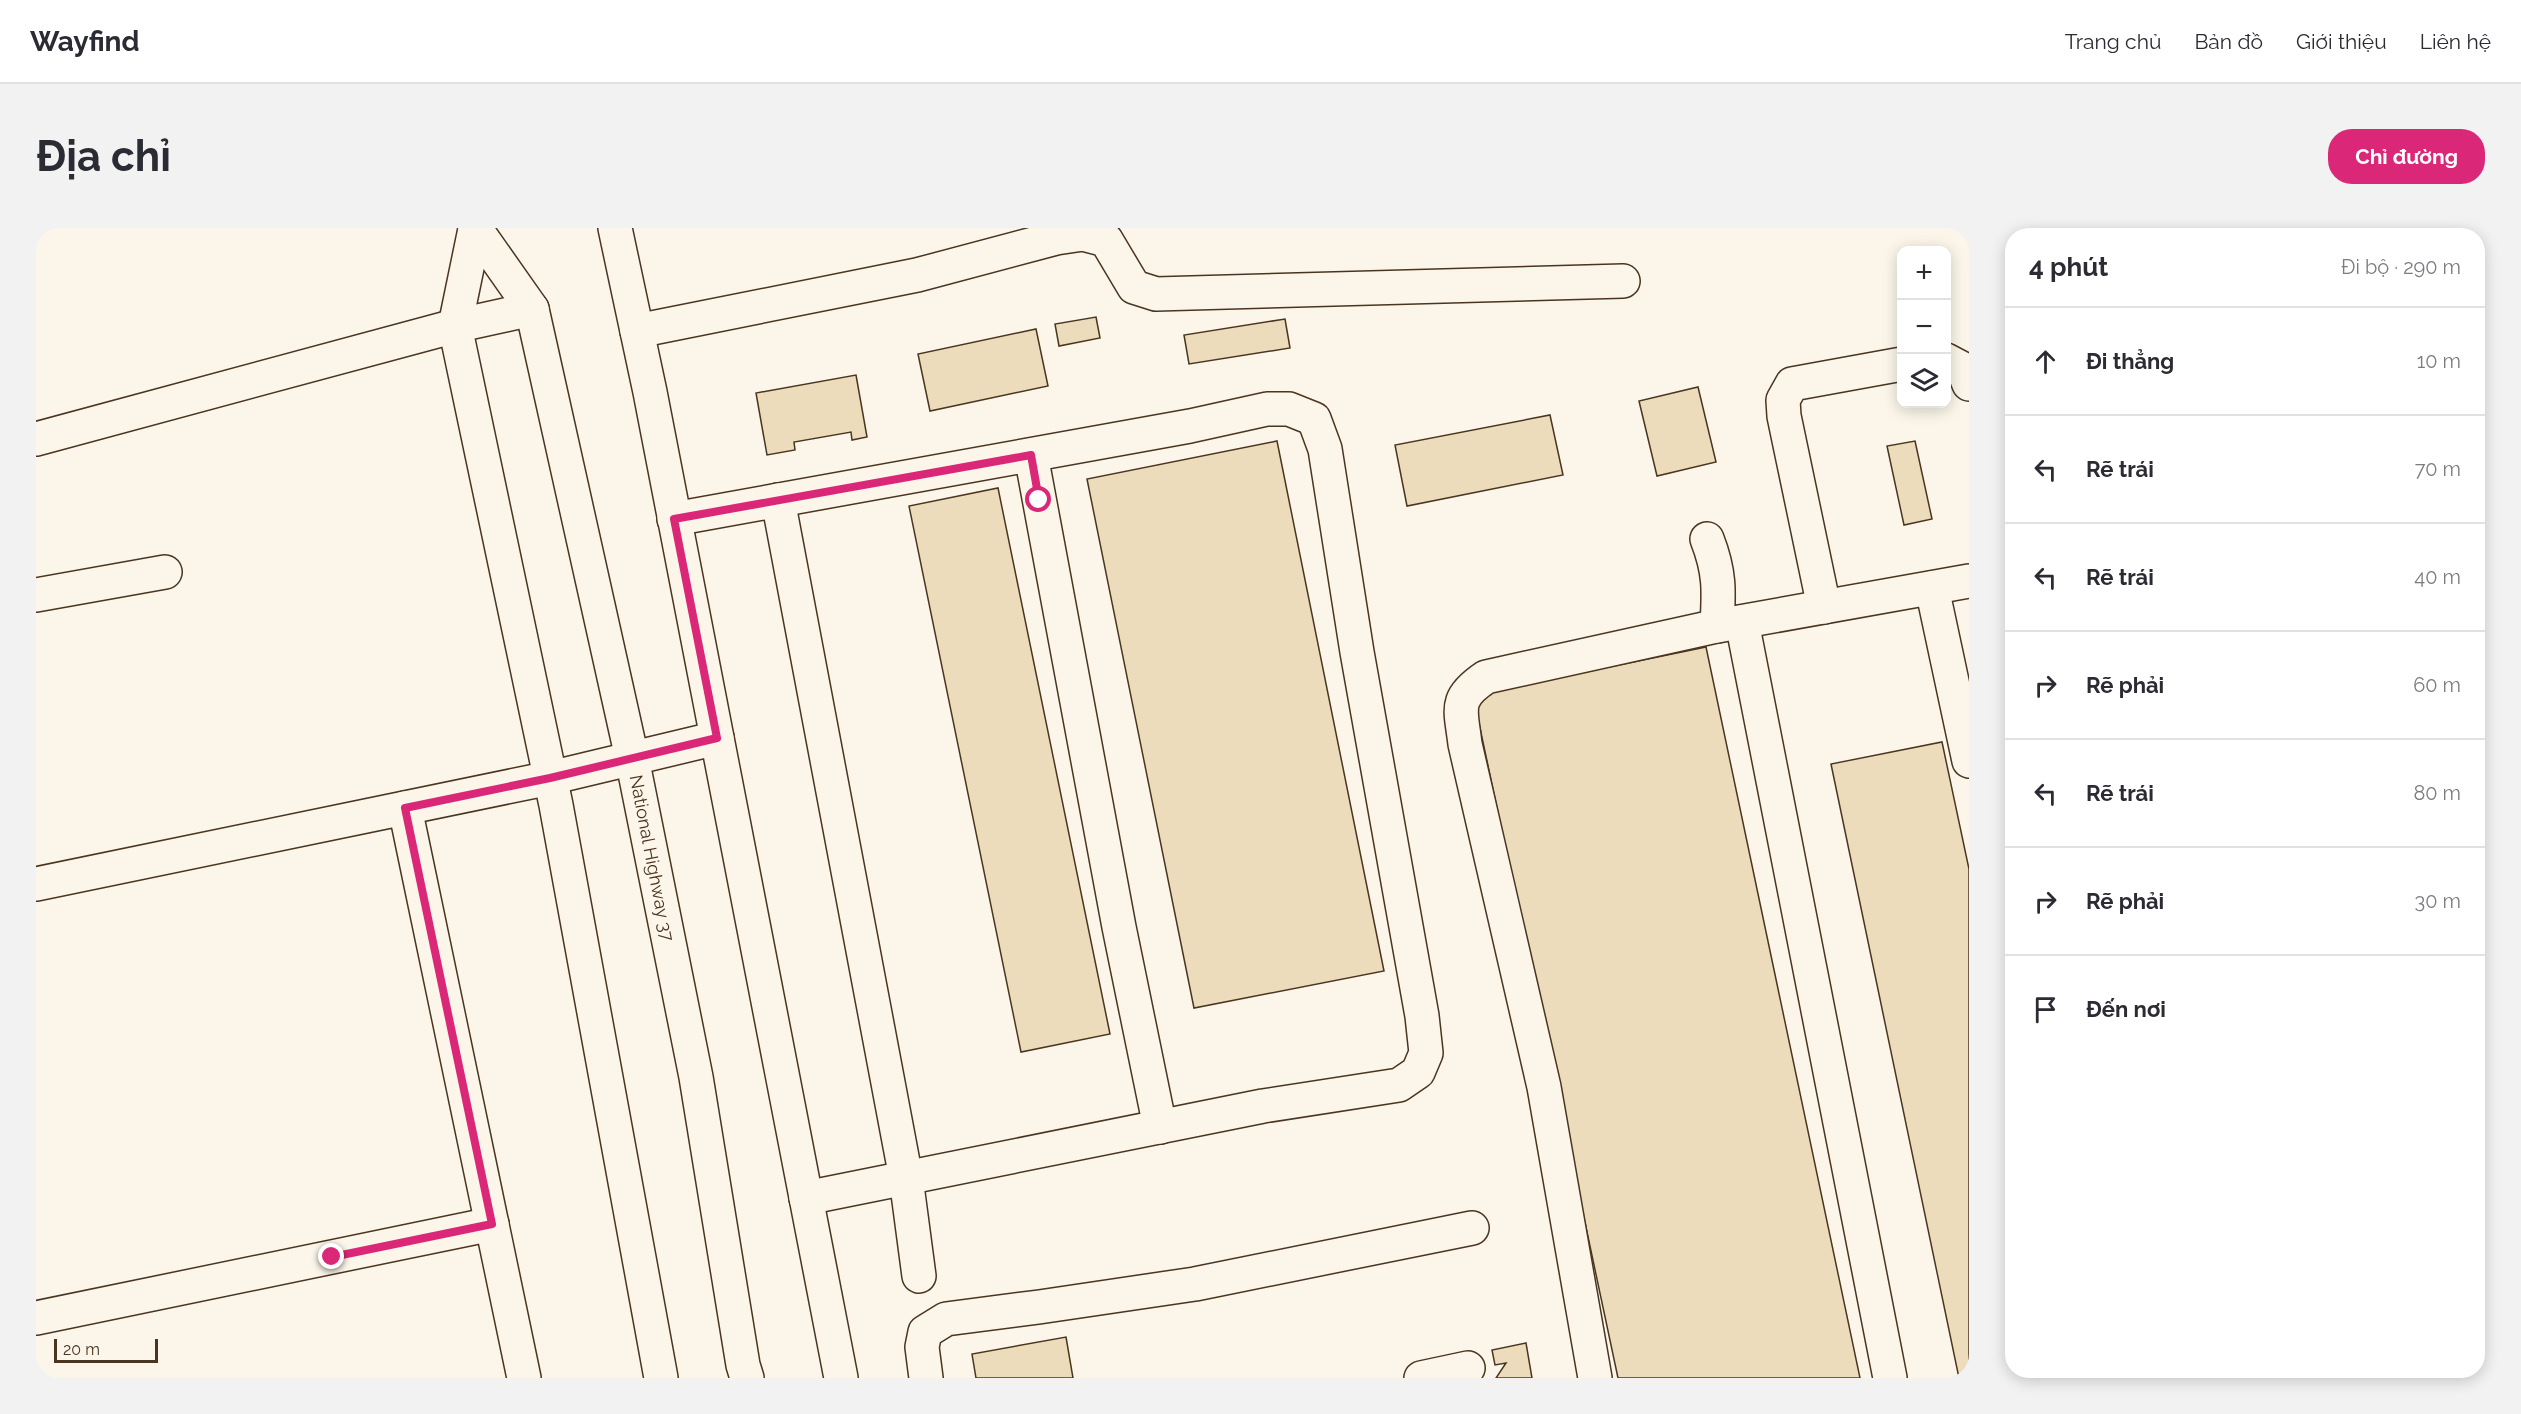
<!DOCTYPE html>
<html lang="vi">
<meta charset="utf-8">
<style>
body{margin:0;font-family:Raleway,sans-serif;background:#f2f2f3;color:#2b2b33}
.controls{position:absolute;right:18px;top:18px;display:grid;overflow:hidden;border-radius:12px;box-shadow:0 3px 15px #0003}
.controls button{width:54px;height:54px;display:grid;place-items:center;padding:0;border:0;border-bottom:2px solid #e1e1e2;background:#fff;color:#2b2b33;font:30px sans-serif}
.scale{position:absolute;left:18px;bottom:15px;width:104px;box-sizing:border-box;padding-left:6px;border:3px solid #4a3520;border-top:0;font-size:16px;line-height:21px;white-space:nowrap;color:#4a3520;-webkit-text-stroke:4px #fbf6e9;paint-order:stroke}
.stop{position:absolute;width:18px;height:18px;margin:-14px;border:4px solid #db2777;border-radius:50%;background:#fff}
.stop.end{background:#db2777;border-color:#fff;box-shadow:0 2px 6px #0008}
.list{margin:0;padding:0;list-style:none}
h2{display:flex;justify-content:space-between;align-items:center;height:78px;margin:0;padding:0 24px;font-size:26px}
h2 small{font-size:20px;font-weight:400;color:#7c7c81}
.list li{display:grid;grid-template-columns:39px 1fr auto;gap:18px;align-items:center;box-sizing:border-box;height:108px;padding:0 24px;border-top:2px solid #e1e1e2}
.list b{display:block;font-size:22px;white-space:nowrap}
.list em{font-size:20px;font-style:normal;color:#7c7c81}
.icon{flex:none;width:33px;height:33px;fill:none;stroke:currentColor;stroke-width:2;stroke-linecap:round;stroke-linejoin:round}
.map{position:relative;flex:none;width:1933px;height:1150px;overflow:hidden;border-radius:24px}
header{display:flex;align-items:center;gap:36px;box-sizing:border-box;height:84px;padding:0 30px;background:#fff;border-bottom:2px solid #e1e1e2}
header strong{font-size:28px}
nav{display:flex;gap:33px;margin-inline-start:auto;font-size:21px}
.intro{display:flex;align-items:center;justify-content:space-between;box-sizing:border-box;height:144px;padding:0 36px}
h1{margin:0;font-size:42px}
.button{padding:15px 27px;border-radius:24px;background:#db2777;color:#fff;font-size:21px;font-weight:700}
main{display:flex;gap:36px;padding:0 36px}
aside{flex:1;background:#fff;border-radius:24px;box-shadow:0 3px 15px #0003}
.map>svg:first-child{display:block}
.building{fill:#ecdcbc;stroke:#4a3520;stroke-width:1.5}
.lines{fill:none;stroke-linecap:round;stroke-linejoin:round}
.minor-casing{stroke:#4a3520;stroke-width:36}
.highway-casing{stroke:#4a3520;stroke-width:36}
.minor{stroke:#fbf6e9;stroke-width:33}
.highway{stroke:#fbf6e9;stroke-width:33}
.route{stroke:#db2777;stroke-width:8}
.labels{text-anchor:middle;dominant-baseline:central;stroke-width:4.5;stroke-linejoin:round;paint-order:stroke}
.street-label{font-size:18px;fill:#4a3520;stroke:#fbf6e9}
</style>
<header>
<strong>Wayfind</strong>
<nav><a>Trang chủ</a><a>Bản đồ</a><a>Giới thiệu</a><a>Liên hệ</a></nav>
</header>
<div class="intro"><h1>Địa chỉ</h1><a class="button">Chỉ đường</a></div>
<main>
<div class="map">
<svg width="1933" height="1150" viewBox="0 0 1933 1150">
<rect width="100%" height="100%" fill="#fbf6e9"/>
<!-- building -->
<g class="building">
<path d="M1060,89L1064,110L1023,118L1019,96Z"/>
<path d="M1249,91L1254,120L1153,136L1148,107Z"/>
<path d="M1000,101L1012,158L894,183L882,126Z"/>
<path d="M820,147L831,209L816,212L815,204L758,214L759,222L731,227L720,165Z"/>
<path d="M1662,159L1680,234L1621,248L1603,173Z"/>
<path d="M1514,187L1527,247L1371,278L1359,217Z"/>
<path d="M1241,213L1348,743L1158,780L1051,251Z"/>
<path d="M1879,213L1896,291L1868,297L1851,218Z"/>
<path d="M962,260L1074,806L985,824L873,278Z"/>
<path d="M1670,419L1824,1150H1582L1437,467Z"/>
<path d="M1906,514L1933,641V1150H1923L1795,536Z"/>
<path d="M1030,1109L1037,1150H940L936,1126Z"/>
<path d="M1490,1115L1496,1150H1460L1470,1135L1459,1137L1456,1122Z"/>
</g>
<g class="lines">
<defs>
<g id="minor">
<path d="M579,0L614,164L805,1150"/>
<path d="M601,103L881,47L1020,10L1047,6L1070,12L1098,59L1120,66L1587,53"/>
<path d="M1910,132L1927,141L1933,156"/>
<path d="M0,211L419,98"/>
<path d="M995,227L1083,699L1124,899"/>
<path d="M742,272L870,950L883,1048"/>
<path d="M638,291L1154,198L1231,181H1253L1278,191L1289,221L1321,424L1386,788L1390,825L1382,844L1363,857L1227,878L770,970"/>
<path d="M1671,311C1684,344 1683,363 1681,398"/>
<path d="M1896,360L1933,533"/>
<path d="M0,367L129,344"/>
<path d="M1788,379L1748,188L1747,172L1756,156L1866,136"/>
<path d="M1706,394L1854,1150"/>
<path d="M369,580L488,1150"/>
<path d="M0,656L514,550L681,510"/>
<path d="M0,1090L456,996"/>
<path d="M890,1150L886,1119L889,1104L910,1091L1003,1079L1159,1056L1436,1000"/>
<path d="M1385,1150L1432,1140"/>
<path d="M1559,1150L1508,859L1429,516C1425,481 1417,471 1450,449L1681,398L1933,353"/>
</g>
<g id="highway">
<path d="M439,0L496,81L596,530L660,849L707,1137L711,1150"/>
<path d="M439,1L419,98L520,577L625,1150"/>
<path d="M419,98L496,81"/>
</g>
</defs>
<!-- minor casing -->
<use href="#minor" class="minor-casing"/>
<!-- highway casing -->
<use href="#highway" class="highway-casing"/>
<!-- minor -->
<use href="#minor" class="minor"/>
<!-- highway -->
<use href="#highway" class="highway"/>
</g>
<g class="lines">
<!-- route -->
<path class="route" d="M296,1029L456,996L369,580L514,550L681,510L638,291L995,227L1003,272"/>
</g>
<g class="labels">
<!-- street labels -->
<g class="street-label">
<text transform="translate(616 630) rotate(79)">National Highway 37</text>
</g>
</g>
</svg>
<div class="controls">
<button>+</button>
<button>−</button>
<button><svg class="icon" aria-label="layers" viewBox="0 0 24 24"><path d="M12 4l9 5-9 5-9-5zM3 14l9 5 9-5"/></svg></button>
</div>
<div class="scale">20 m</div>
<div class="stop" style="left:1003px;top:272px"></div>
<div class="stop end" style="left:296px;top:1029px"></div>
</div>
<aside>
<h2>4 phút<small>Đi bộ · 290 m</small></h2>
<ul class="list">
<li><svg class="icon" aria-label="ahead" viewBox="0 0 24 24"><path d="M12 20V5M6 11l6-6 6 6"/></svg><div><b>Đi thẳng</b></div><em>10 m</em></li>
<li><svg class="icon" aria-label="left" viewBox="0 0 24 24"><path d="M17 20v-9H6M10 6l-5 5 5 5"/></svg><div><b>Rẽ trái</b></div><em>70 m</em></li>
<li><svg class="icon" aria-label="left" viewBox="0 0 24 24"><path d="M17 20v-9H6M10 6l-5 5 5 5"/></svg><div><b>Rẽ trái</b></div><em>40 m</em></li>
<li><svg class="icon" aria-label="right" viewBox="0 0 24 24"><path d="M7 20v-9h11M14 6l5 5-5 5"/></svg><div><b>Rẽ phải</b></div><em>60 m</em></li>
<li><svg class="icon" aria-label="left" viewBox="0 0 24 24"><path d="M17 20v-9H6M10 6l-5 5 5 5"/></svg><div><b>Rẽ trái</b></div><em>80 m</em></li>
<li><svg class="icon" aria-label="right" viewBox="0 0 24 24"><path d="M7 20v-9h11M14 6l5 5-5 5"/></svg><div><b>Rẽ phải</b></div><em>30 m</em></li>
<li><svg class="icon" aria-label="arrive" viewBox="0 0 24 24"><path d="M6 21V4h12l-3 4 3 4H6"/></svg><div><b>Đến nơi</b></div></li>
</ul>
</aside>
</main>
